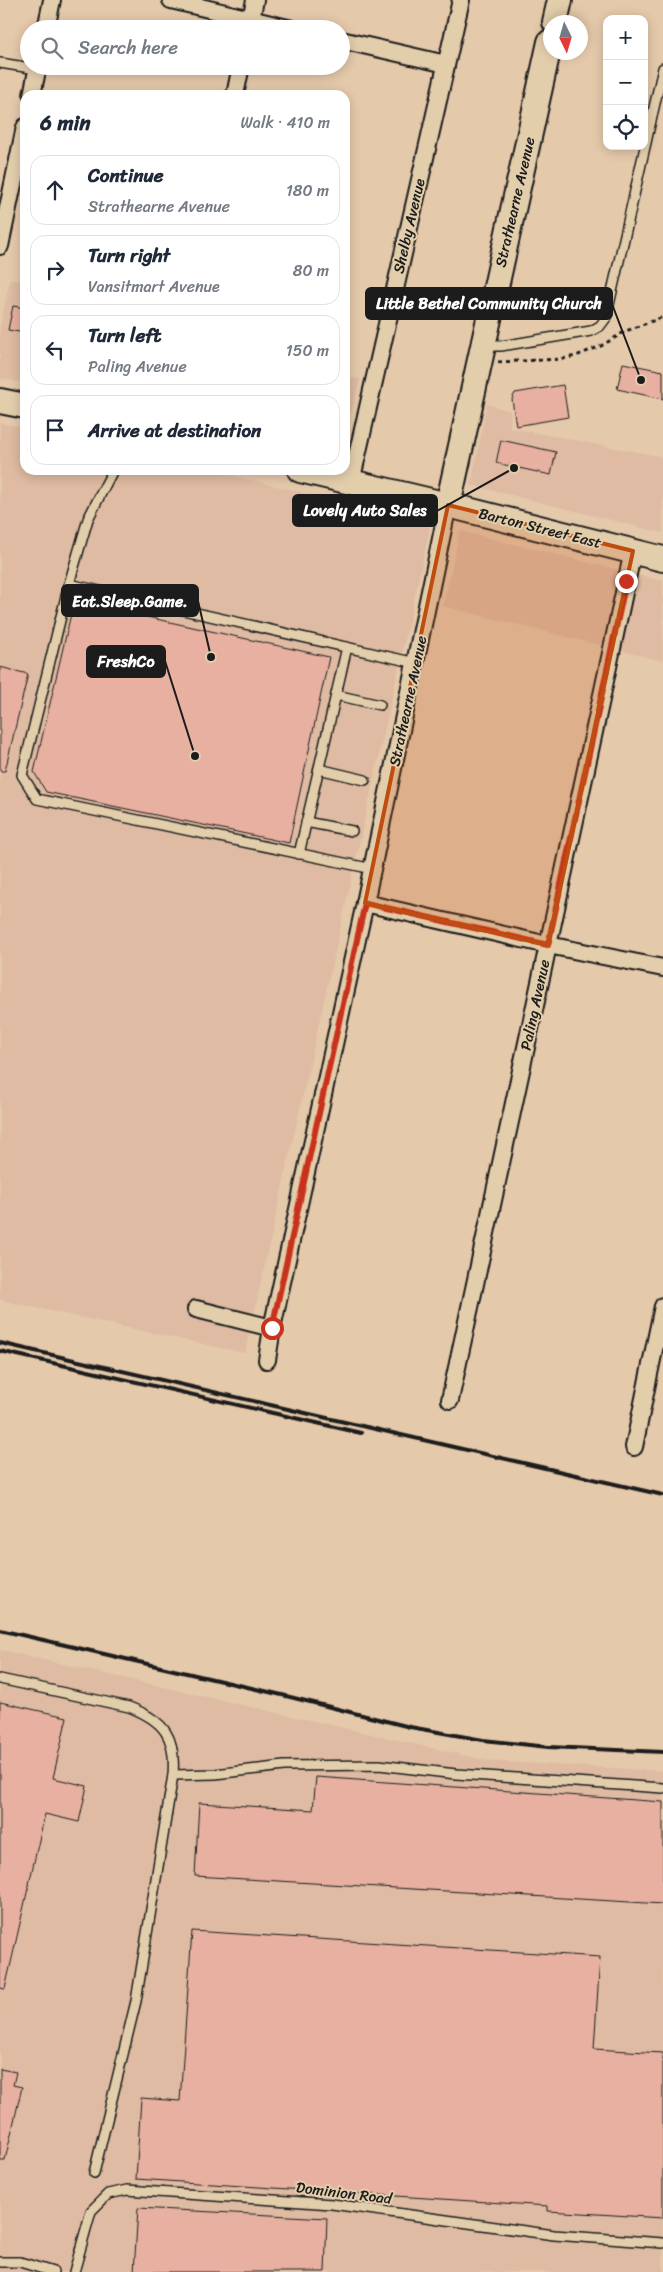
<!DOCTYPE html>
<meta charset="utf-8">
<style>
body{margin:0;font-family:Sriracha,sans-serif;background:#f6f6f7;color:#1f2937}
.controls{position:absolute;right:15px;top:15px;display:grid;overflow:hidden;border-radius:10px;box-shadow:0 2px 12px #0003}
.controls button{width:45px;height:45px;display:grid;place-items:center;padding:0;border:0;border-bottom:1px solid #e0e1e3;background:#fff;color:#1f2937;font:25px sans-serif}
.compass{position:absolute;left:543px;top:15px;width:45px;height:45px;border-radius:50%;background:#fff;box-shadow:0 2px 12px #0003;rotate:175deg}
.stop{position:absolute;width:15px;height:15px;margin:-11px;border:4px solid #c8321e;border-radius:50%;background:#fff}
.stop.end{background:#c8321e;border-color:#fff;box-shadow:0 1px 5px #0008}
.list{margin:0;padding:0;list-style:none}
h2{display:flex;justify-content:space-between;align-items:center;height:65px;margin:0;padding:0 20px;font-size:21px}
h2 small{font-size:16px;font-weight:400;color:#747a83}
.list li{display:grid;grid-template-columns:32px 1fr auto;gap:15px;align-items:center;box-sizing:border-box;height:70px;margin:0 10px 10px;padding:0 10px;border:1px solid #e0e1e3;border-radius:15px}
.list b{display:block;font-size:19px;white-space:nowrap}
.list p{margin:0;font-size:16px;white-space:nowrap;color:#747a83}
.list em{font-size:16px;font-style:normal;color:#747a83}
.icon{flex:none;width:28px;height:28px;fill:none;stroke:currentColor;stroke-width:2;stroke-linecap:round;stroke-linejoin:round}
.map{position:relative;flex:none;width:663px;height:2272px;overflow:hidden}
.search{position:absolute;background:#fff;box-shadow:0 2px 12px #0003;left:20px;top:20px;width:330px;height:55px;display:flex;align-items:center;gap:12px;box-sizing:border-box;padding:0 18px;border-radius:28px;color:#747a83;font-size:19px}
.panel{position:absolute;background:#fff;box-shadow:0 2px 12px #0003;left:20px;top:90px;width:330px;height:385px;border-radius:15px}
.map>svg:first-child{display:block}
.built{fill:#debba2}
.building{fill:#e7b0a0;stroke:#1c1c1c}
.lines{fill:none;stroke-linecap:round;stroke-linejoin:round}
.lane-casing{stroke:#1c1c1c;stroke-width:12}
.street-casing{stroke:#1c1c1c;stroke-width:20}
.secondary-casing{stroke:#1c1c1c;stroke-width:28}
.path{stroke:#1c1c1c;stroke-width:3;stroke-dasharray:4 4;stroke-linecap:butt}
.lane{stroke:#e3ceac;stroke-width:9}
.street{stroke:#e3ceac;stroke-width:16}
.secondary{stroke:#e3ceac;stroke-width:24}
.rail{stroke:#1c1c1c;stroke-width:4}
.route{stroke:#c8321e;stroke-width:6}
.marked{fill:#bf4d0f;fill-opacity:0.2;stroke:#bf4d0f;stroke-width:4;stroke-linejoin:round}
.labels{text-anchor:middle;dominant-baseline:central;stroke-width:4;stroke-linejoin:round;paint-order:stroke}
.street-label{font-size:15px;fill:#1c1c1c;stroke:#e3ceac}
.leader{fill:none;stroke:#1c1c1c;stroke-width:2}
.callout-dot{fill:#1c1c1c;stroke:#e3ceac;stroke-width:2}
.callout{fill:#1c1c1c;stroke:#1c1c1c;stroke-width:2}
.callout-label{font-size:16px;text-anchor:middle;font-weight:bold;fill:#fff}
</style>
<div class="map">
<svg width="663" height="2272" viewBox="0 0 663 2272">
<rect width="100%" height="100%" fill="#e5c9ab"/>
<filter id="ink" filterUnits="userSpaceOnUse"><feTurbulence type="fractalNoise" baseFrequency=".02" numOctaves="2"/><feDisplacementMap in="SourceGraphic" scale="10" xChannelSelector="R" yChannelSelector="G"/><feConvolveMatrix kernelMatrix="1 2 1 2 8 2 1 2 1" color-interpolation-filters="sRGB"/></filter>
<g filter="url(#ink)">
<!-- built -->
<g class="built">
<path d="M10,279L25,282V383L0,378V328Z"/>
<path d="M345,377L360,379L345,437Z"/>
<path d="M487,404L510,411V428L663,457V533L471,485Z"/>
<path d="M0,423L25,428V470H208L431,523L245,1353L0,1300Z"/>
<path d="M460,531L663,581V661L443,606Z"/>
<path d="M0,1650L489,1761L663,1771V2272H0Z"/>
</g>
<!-- building -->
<g class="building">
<path d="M13,306L25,308V333L8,330Z"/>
<path d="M623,363L663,371V399L617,389Z"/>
<path d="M563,385L568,417L516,426L512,399L515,393Z"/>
<path d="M501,440L556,452L551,475L496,463Z"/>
<path d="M74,601L329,657L289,843L46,792L34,772Z"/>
<path d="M0,667L28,674L5,771H0Z"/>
<path d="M0,1702L67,1717L53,1778L87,1786L79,1822L45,1814L5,1989L0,1988Z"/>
<path d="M316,1777L663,1802V1904L195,1876L199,1803L313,1810Z"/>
<path d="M192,1931L600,1957L594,2049L663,2053V2218L548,2211V2206L136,2179L141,2098L180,2101Z"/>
<path d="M0,2069L16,2072L13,2085L22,2087L5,2160H0Z"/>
<path d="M138,2208L327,2218L325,2272H134Z"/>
</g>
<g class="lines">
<defs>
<g id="lane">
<path d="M0,63L37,69"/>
<path d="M484,346H501L591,331L600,326L606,318L663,68"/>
<path d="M113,470L88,519L69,584L416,663"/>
<path d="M69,584L22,775L37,799L373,869"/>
<path d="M336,695L380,705"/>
<path d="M319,769L365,780"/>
<path d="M306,822L352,831"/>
<path d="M299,854L347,647"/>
<path d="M0,1679L129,1707C165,1721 176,1737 173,1775L136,2001L94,2173"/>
<path d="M173,1775L215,1774L284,1766L379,1765L456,1774L663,1788"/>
<path d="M0,2262H20L53,2272"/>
<path d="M74,2272L91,2211L108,2194L127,2190L332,2204L554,2235L663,2243"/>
</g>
<g id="street">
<path d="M171,0L292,29"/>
<path d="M46,29L52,0"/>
<path d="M249,29L255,0"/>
<path d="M341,40L446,64"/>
<path d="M32,95L38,66"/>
<path d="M235,95L241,66"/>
<path d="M0,246L25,127"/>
<path d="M351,482L461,0"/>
<path d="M365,903L548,945L663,968"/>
<path d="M196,1309L272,1328"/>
<path d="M267,1360L272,1328L365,903L448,505"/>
<path d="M450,1400L633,551"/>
<path d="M634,1447L663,1306"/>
</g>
<g id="secondary">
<path d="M555,22L560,0"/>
<path d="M0,401L25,406"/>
<path d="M300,470L448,505L663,559"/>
<path d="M448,505L550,42"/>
</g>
</defs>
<!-- lane casing -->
<use href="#lane" class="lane-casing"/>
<!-- street casing -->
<use href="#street" class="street-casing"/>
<!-- secondary casing -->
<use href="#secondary" class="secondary-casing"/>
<!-- path -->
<path class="path" d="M498,362L562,359L576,356L601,346L626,331L663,317"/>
<!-- lane -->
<use href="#lane" class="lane"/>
<!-- street -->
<use href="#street" class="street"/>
<!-- secondary -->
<use href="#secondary" class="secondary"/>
<!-- rail -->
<g class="rail">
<path d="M0,1343L663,1495"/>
<path d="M0,1351L361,1433"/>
<path d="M0,1630L282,1695L410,1727L483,1740L548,1747L663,1752"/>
</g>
</g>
</g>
<g class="lines" filter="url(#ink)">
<!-- route -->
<path class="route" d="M272,1328L365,903L548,945L626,581"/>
</g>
<!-- marked area -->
<path class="marked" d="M448,505L633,551L548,945L365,903Z"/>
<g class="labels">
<!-- street labels -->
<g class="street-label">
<text transform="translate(515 202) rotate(-77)">Strathearne Avenue</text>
<text transform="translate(409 226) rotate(-77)">Shelby Avenue</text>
<text transform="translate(540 528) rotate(14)">Barton Street East</text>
<text transform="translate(408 701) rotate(-78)">Strathearne Avenue</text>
<text transform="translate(535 1005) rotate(-78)">Paling Avenue</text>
<text transform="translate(344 2193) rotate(7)">Dominion Road</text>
</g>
</g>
<!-- callouts -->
<path class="leader" d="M641 380L612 304M514 468L437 511M211 657L198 601M195 756L165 661"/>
<g class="callout-dot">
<circle cx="641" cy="380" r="5"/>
<circle cx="514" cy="468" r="5"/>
<circle cx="211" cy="657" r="5"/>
<circle cx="195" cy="756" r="5"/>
</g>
<g class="callout">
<rect x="366" y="288" width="246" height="31" rx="5"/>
<rect x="293" y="495" width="144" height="31" rx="5"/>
<rect x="62" y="585" width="136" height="31" rx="5"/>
<rect x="87" y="646" width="78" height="31" rx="5"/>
</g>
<g class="callout-label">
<text x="489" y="309">Little Bethel Community Church</text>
<text x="365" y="516">Lovely Auto Sales</text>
<text x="130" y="607">Eat.Sleep.Game.</text>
<text x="126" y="667">FreshCo</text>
</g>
</svg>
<div class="controls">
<button>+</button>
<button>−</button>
<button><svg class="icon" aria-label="locate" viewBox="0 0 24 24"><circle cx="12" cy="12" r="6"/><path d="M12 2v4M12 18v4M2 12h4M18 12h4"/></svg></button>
</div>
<svg class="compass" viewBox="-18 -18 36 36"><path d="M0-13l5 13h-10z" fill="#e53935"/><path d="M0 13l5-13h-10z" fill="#747a83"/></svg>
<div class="stop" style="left:272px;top:1328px"></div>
<div class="stop end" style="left:626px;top:581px"></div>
<div class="search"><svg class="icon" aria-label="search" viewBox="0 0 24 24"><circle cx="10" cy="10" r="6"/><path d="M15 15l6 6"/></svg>Search here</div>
<section class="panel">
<h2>6 min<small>Walk · 410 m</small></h2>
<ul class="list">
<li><svg class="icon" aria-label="ahead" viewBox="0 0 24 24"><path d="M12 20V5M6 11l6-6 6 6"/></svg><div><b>Continue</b><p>Strathearne Avenue</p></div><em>180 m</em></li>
<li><svg class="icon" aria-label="right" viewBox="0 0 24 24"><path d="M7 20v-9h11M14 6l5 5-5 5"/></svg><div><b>Turn right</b><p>Vansitmart Avenue</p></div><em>80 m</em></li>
<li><svg class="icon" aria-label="left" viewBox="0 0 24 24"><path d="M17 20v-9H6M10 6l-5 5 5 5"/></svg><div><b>Turn left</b><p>Paling Avenue</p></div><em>150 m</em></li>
<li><svg class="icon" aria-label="arrive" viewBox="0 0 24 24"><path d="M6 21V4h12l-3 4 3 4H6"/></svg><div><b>Arrive at destination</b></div></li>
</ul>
</section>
</div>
